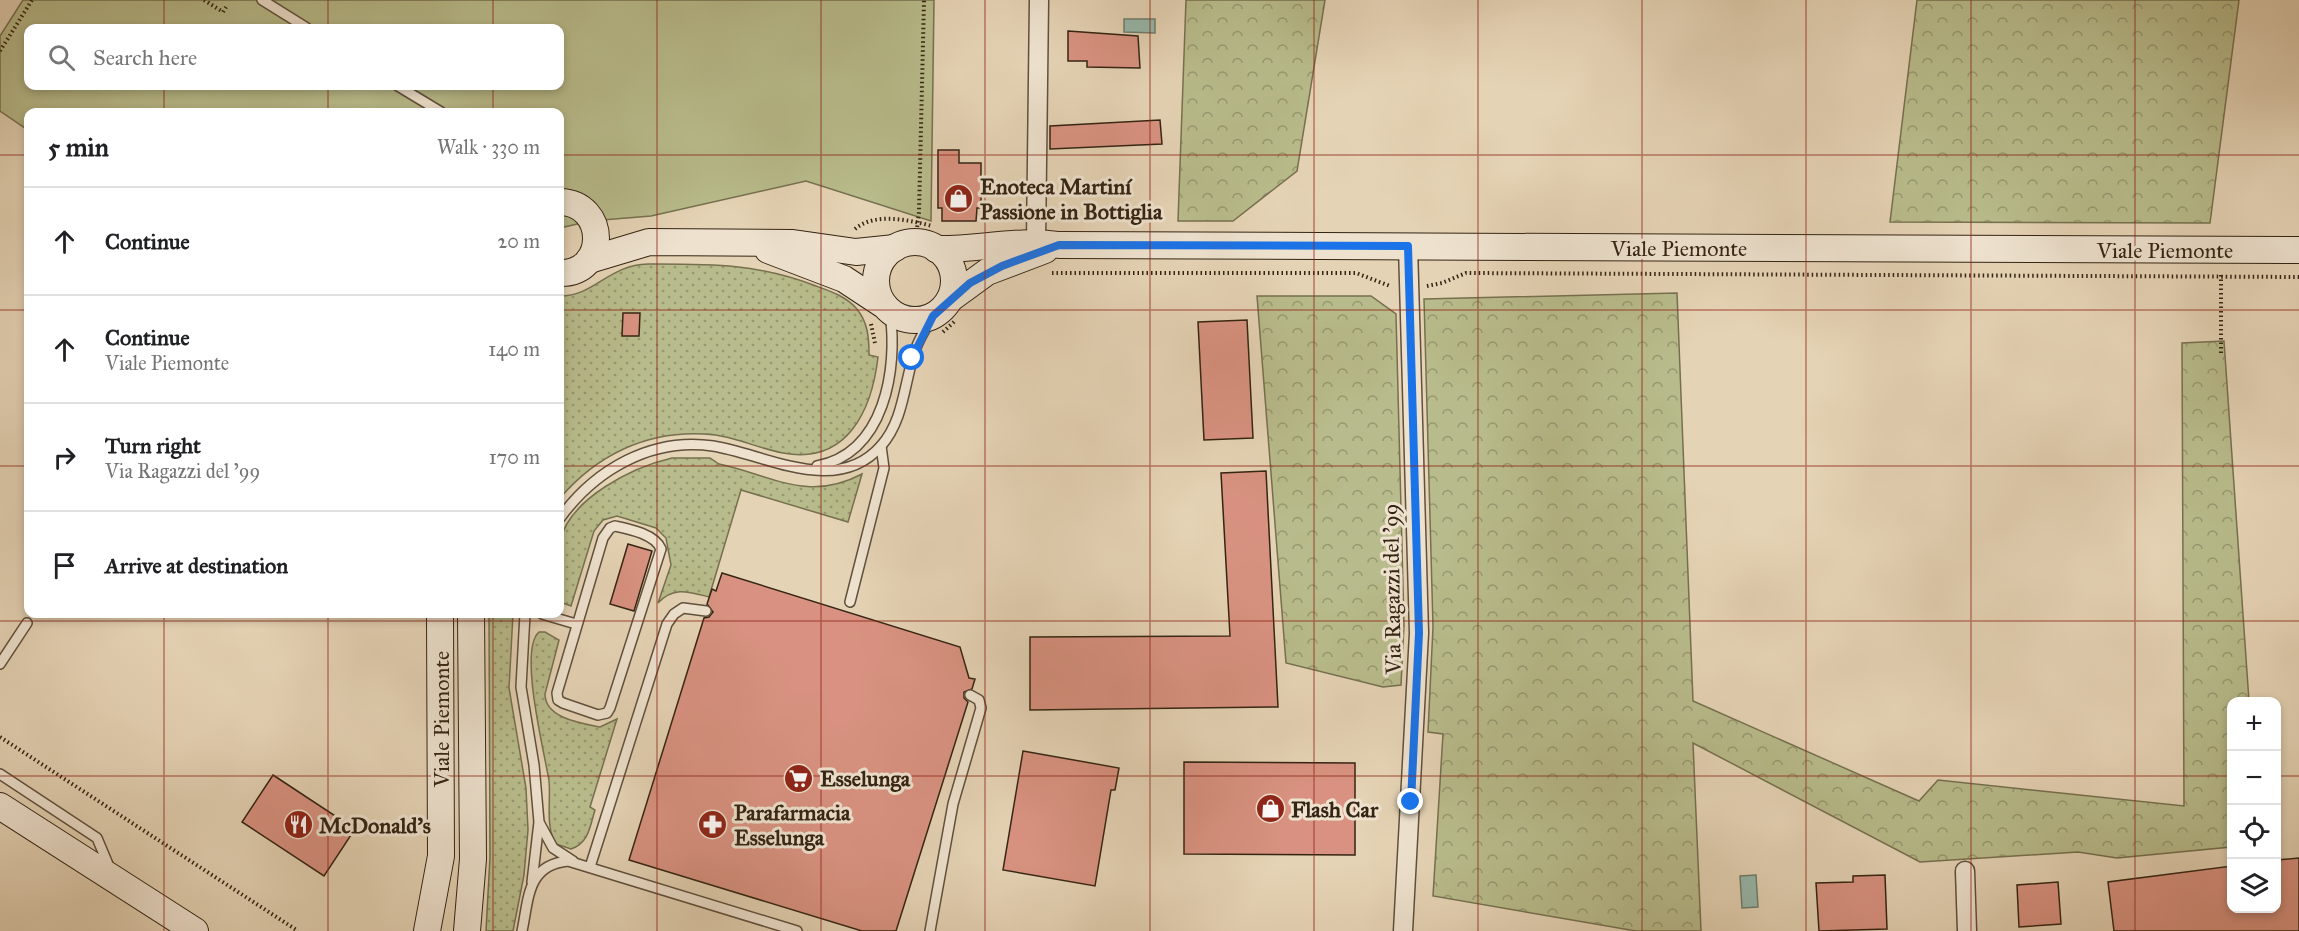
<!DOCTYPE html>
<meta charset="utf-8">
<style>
body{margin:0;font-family:"IM FELL Great Primer",serif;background:#f6f6f6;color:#202124}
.controls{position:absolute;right:18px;bottom:18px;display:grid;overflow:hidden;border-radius:12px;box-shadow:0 3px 9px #0003}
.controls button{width:54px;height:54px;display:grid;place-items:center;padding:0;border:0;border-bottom:2px solid #e0e0e0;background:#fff;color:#202124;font:30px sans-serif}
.stop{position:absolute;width:18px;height:18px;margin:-14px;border:4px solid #1a73e8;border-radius:50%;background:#fff}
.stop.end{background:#1a73e8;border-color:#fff;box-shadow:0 2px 6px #0008}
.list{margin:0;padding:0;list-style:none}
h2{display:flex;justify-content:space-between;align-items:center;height:78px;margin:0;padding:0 24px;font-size:26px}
h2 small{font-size:20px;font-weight:400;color:#757577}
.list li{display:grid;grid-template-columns:39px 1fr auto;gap:18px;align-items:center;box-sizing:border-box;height:108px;padding:0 24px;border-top:2px solid #e0e0e0}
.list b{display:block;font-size:22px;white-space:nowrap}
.list p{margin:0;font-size:20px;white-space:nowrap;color:#757577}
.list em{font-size:20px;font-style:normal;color:#757577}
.icon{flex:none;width:33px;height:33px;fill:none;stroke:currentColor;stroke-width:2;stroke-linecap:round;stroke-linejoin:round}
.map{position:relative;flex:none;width:2299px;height:931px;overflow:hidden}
.search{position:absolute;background:#fff;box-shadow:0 3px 9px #0003;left:24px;top:24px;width:540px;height:66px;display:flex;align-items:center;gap:15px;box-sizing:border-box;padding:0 21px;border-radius:12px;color:#757577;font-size:22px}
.panel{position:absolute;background:#fff;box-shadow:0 3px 9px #0003;left:24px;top:108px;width:540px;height:510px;border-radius:12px}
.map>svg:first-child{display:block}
.grass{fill:url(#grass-dots);stroke:#76704f;stroke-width:1.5}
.forest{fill:url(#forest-crowns);stroke:#76704f;stroke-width:1.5}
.park{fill:#b8bb8b;stroke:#76704f;stroke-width:1.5;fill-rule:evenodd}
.water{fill:#96b8ab;stroke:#6f7d6e;stroke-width:1.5}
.building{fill:#d99281;stroke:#342413;stroke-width:1.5}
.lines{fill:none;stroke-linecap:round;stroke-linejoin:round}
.lane-casing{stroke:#60503c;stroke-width:12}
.street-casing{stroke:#60503c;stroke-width:21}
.secondary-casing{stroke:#342413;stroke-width:28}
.path{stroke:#342413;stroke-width:4;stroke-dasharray:1.5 3;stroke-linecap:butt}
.lane{stroke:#eee2cf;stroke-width:9}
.street{stroke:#eee2cf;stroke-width:18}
.secondary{stroke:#eee2cf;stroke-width:26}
.route{stroke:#1a73e8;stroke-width:8}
.grid{fill:none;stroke:#8f2418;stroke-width:1.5;stroke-opacity:0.55}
.labels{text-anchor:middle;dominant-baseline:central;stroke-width:6;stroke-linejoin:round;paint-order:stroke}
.poi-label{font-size:22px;font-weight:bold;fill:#342413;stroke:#eee2cf;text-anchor:start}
.street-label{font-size:22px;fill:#342413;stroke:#eee2cf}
</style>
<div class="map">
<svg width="2299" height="931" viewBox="0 0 2299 931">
<defs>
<pattern id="grass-dots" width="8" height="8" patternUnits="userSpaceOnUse" patternTransform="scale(1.5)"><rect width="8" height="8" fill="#b8bb8b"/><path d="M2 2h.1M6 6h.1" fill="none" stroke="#969870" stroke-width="1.8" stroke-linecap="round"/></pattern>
<pattern id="forest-crowns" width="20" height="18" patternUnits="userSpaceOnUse" patternTransform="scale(1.5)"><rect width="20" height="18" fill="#b8bb8b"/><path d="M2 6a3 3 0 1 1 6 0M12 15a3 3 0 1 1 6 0" fill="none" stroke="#969870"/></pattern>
</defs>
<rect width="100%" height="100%" fill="#e5d3b5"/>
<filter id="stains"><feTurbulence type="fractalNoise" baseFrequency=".00333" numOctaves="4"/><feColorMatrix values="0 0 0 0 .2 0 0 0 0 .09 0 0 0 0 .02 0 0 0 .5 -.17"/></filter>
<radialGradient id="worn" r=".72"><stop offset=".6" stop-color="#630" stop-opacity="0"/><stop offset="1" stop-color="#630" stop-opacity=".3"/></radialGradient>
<!-- grass -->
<g class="grass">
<path d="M648,264C710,264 756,263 816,286C830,291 845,296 856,308C868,322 869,337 869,355L878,357C872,409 848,465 783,453C756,448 732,435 704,434C646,431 597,455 560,498V296C595,296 608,265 648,264Z"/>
<path d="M672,458H710L719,464C772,475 807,503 862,474L848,522L741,490L709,597C689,592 674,586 658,603L671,565L666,538L656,528L617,516L603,520L594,531L571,606L560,602C560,583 555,559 560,541C570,498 633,467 672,458Z"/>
<path d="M489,614H513L509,688L526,788L528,830L524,875L513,931H486L490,857Z"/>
<path d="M539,632H545L559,640L545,694C545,718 580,723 600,727L617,719L590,807L595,810C590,826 589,843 571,849L556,844C545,828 551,799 549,781C545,754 518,650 539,632Z"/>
</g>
<!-- forest -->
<g class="forest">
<path d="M1186,0H1325L1297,171L1233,221H1178Z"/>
<path d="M1917,0H2239L2210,223L1890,222Z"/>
<path d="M1677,293L1693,701L1919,801L1938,780L2184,806L2182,343L2224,341L2249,701L2232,702L2231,847L2117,858L2078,852L1920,862L1693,743L1701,931H1636L1433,896L1443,734L1428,732L1433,627L1424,299Z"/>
<path d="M1257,296H1371L1396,314L1404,625L1401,685L1383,687L1286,663Z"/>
</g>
<!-- park -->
<path class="park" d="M23,0H934L931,221L806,181L651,216L590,221L560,228V112H28V130L0,111V36ZM28,28H560V86H28Z"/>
<!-- water -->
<g class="water">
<path d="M1124,19H1155V33L1124,32Z"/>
<path d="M1756,875L1758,907L1742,908L1740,876Z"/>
</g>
<!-- building -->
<g class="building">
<path d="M1068,31L1138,36L1140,68L1087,67V61H1068Z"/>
<path d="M1160,120L1162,144L1050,149V126Z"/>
<path d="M938,150H959V163H981V208H977L976,221H942V208H938Z"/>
<path d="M623,313H640L639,336H622Z"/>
<path d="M1247,320L1253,438L1204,440L1198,322Z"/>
<path d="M1266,471L1278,707L1030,710V637L1230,636L1221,473Z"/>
<path d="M628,544L652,551L634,611L610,604Z"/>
<path d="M722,573L960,647L969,678L975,679L972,689L964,692V698L968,702L896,931H862L629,860L704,618L709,617L713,612L707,604L712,589L716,591Z"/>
<path d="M1023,751L1119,768L1115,790H1111L1095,886L1003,870Z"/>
<path d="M1184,762L1355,763V855L1184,854Z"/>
<path d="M273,775L355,829L324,876L242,822Z"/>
<path d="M2299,858V931H2114L2108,882L2232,866V909H2277V860Z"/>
<path d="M1885,875L1887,929L1819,931L1816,883L1853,882V876Z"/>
<path d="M2058,882L2061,924L2019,927L2017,885Z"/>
</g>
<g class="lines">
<defs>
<g id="lane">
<path d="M262,0L307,28"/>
<path d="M398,86L441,112"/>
<path d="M817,466C885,453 898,369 890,312"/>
<path d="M560,518C595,470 651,437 713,446C765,454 836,497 881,446C905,419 904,380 916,348C920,337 927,326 933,316"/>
<path d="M615,526C629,529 655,534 661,549L610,708L607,713L598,715L563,703L558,700L557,693L603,538L610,528Z"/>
<path d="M850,602L884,468L881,446"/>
<path d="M525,614L521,687L534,765L539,822L532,882"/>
<path d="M542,614L576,624"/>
<path d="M0,664L27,623"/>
<path d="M0,774L97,838L110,869"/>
<path d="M540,824L553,848L573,861"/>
<path d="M590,867L667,624L674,614L683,608L706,611"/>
<path d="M522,931C529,898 527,865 568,861L797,931"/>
<path d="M930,931L953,804L981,708L979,700L970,695"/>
</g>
<g id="street">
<path d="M1036,242L1039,0"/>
<path d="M1965,871L1967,931"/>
<path d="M1403,931L1419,633L1408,246"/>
</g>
<g id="secondary">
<path d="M560,202C608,203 608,274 560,273"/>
<circle cx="915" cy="281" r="39"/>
<path d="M936,249C977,250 1018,239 1059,245L2299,250"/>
<path d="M768,250L844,279L882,304"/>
<path d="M589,260L649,242L793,243L856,252L895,248"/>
<path d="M950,299L987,272L1045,250"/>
<path d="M0,806L195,931"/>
<path d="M427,931L441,856L440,614"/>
<path d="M467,931L473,859L471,614"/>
</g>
</defs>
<!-- lane casing -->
<use href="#lane" class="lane-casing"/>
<!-- street casing -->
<use href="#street" class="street-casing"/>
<!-- secondary casing -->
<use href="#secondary" class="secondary-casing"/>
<!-- path -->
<g class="path">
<path d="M204,0L223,12L226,7"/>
<path d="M0,51L32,0"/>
<path d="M855,229C875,212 909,220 932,226"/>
<path d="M916,236L919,212L924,0"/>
<path d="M1052,273H1356L1390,286"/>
<path d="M2221,275V355"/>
<path d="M1427,286L1442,283L1466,273L2299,277"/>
<path d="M871,324L875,343"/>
<path d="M943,332L955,321"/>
<path d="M0,737L298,931"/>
</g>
<!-- lane -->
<use href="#lane" class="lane"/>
<!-- street -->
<use href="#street" class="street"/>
<!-- secondary -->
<use href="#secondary" class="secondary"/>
</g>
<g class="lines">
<!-- route -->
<path class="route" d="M912,358L933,316L970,283L1002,266L1059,245L1408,246L1419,633L1411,802"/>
</g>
<!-- grid -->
<path class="grid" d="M164,0V28M328,0V28M493,0V28M657,0V931M821,0V931M985,0V931M1150,0V931M1314,0V931M1478,0V931M1642,0V931M1806,0V931M1971,0V931M2135,0V931M164,86V112M328,86V112M493,86V112M0,155H28M560,155H2299M0,310H28M560,310H2299M0,466H28M560,466H2299M164,614V931M328,614V931M493,614V931M0,621H2299M0,776H2232M2276,776H2299"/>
<!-- icons -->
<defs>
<symbol id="shop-disc" viewBox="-11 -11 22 22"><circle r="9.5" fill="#8f2418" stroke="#eee2cf"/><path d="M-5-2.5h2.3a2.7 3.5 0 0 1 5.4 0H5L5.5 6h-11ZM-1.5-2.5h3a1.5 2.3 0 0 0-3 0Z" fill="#fff"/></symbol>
<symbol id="supermarket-disc" viewBox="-11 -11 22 22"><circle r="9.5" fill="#8f2418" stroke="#eee2cf"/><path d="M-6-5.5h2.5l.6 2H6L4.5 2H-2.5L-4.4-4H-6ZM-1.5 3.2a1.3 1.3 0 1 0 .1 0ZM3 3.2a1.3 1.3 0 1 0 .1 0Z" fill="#fff"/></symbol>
<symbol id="restaurant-disc" viewBox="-11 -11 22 22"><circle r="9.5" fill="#8f2418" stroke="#eee2cf"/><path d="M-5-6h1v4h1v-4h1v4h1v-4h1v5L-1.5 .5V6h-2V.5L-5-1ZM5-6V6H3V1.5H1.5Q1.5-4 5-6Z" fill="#fff"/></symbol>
<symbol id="pharmacy-disc" viewBox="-11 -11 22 22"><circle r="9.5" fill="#8f2418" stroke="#eee2cf"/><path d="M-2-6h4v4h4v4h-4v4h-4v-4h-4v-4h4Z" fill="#fff"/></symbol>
</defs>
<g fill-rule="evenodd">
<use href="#shop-disc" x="942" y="182" width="33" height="33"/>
<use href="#supermarket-disc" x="782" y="762" width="33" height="33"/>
<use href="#shop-disc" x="1254" y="792" width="33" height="33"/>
<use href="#restaurant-disc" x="282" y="808" width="33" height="33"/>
<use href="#pharmacy-disc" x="696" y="808" width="33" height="33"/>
</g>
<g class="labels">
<!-- poi labels -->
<g class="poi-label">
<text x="980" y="186">Enoteca Martiní<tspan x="980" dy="25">Passione in Bottiglia</tspan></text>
<text x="820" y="778">Esselunga</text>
<text x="1291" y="809">Flash Car</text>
<text x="734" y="812">Parafarmacia<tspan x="734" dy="25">Esselunga</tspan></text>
<text x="319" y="825">McDonald's</text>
</g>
<!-- street labels -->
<g class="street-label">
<text x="1679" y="248">Viale Piemonte</text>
<text x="2165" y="250">Viale Piemonte</text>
<text transform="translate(1392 589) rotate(-91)">Via Ragazzi del '99</text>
<text transform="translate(441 719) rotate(-90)">Viale Piemonte</text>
</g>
</g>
<rect width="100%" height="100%" filter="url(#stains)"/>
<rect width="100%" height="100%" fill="url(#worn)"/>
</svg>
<div class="controls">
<button>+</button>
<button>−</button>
<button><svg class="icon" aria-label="locate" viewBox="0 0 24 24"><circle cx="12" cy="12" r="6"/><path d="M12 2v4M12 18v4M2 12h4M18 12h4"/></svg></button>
<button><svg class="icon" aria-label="layers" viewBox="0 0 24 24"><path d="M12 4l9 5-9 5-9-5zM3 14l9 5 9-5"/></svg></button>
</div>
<div class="stop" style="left:912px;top:358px"></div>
<div class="stop end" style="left:1411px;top:802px"></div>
<div class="search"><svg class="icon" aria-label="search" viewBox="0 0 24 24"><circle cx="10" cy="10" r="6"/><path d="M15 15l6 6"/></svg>Search here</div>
<section class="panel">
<h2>5 min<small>Walk · 330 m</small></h2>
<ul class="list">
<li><svg class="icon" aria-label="ahead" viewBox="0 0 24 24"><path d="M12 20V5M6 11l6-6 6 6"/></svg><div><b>Continue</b></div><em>20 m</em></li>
<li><svg class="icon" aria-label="ahead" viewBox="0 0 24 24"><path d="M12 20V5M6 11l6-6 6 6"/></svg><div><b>Continue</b><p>Viale Piemonte</p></div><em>140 m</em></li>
<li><svg class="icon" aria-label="right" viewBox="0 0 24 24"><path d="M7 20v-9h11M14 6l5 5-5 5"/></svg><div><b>Turn right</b><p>Via Ragazzi del '99</p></div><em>170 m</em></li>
<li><svg class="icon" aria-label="arrive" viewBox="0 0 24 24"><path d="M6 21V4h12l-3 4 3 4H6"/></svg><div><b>Arrive at destination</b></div></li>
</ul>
</section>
</div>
